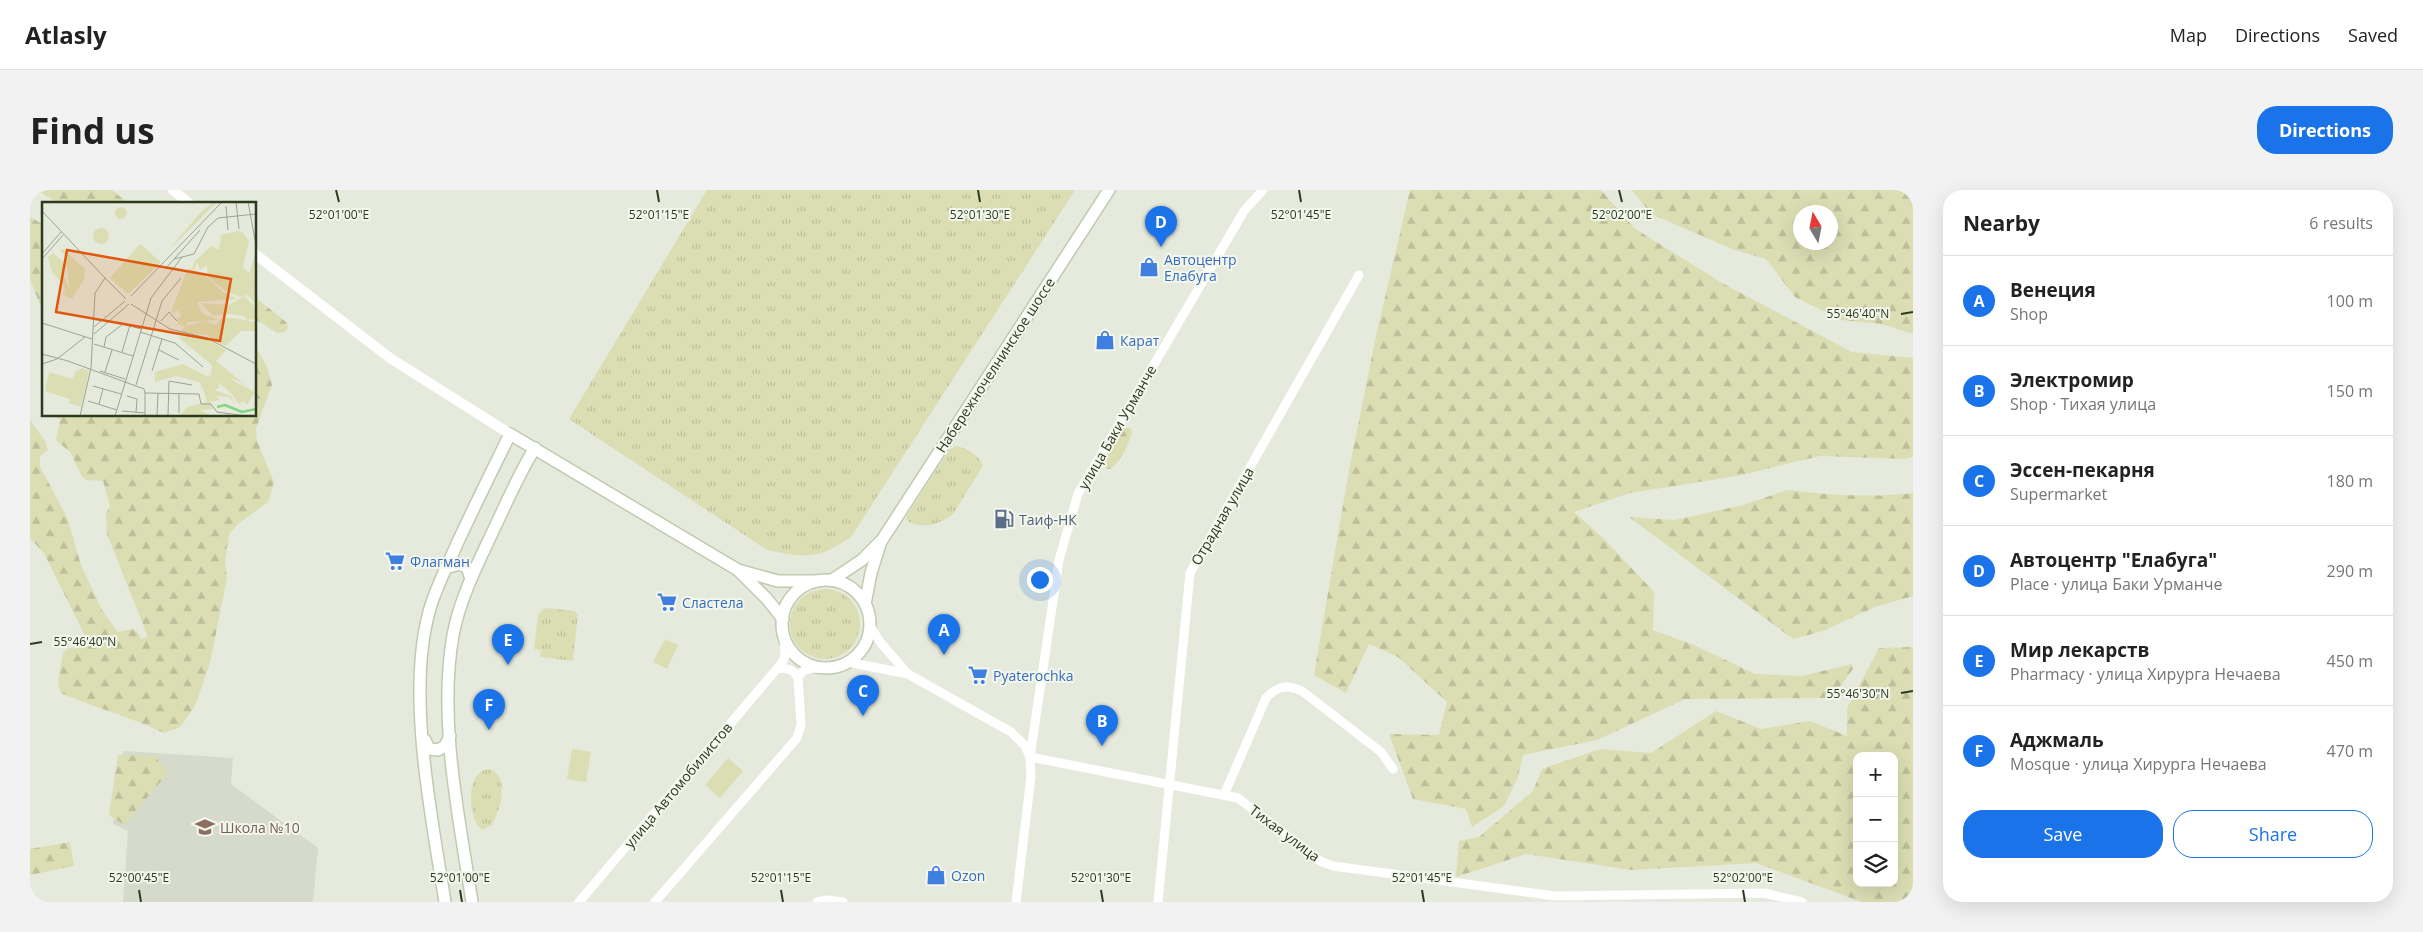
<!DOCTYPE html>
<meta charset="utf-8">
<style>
body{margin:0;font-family:"Open Sans",sans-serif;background:#f2f2f2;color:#222}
.controls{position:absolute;right:15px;bottom:15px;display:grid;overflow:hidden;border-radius:10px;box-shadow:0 5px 20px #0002}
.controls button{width:45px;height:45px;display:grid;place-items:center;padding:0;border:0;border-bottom:1px solid #e0e0e0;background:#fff;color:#222;font:25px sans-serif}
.compass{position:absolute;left:1763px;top:15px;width:45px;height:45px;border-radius:50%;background:#fff;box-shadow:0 5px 20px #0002;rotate:350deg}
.you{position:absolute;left:1009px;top:389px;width:18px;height:18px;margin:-12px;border:4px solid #fff;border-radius:50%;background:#1a73e8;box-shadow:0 0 0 8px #1a73e833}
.badge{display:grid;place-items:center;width:32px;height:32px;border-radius:50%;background:#1a73e8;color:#fff;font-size:16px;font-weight:700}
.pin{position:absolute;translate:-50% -41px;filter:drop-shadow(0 1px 2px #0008)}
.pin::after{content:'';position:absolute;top:26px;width:18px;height:15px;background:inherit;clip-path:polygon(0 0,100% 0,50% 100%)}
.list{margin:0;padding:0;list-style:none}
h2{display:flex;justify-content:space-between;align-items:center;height:65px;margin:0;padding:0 20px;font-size:21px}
h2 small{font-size:16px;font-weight:400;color:#767676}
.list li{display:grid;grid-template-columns:32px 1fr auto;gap:15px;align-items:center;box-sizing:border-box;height:90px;padding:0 20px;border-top:1px solid #e0e0e0}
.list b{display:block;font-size:19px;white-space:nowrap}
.list p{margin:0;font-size:16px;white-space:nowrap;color:#767676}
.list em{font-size:16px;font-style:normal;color:#767676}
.actions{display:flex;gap:10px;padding:15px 20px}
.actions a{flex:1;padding:11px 0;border:1px solid #1a73e8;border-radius:20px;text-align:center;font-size:18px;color:#1a73e8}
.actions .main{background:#1a73e8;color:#fff}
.icon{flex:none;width:28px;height:28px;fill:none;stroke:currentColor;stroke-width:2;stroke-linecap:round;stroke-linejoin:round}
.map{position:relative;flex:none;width:1883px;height:712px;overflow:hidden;border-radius:20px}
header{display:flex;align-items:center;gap:30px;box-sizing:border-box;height:70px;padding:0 25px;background:#fff;border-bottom:1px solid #e0e0e0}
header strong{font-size:24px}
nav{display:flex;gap:28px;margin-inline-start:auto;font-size:18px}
.intro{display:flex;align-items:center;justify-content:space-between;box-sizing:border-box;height:120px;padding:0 30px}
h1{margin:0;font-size:35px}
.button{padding:12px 22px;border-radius:20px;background:#1a73e8;color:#fff;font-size:18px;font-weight:700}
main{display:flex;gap:30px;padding:0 30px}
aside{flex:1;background:#fff;border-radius:20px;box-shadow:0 5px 20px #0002}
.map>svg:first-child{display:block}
.built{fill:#d5dacb}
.grass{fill:url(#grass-tufts)}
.forest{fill:url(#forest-firs);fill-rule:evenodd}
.garden{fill:#dbdeb3}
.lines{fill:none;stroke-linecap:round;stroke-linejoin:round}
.secondary-casing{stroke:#bfcbaf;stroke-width:14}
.minor{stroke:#fff;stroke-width:9}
.tertiary{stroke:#fff;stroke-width:10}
.secondary{stroke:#fff;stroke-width:11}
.ticks{fill:none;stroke:#2c3b1e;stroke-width:2}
.labels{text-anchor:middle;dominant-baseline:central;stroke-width:4;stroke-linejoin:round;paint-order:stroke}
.shop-label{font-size:14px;fill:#366cbe;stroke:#f4f7ed;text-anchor:start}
.street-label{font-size:14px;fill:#2c3b1e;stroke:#f4f7ed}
.service-label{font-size:14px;fill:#4e5e75;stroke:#f4f7ed;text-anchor:start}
.education-label{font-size:14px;fill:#785e54;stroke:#f4f7ed;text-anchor:start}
.inset-river{fill:none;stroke:#84d57f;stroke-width:2.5}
.inset-road{fill:none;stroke:#9ca491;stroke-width:1}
.view{fill:#df580d;fill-opacity:0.15;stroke:#df580d;stroke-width:2.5}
.inset-edge{fill:none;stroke:#2c3b1e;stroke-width:2.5}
.ticks-label{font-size:12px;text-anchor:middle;fill:#2c3b1e;stroke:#f4f7ed;stroke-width:4;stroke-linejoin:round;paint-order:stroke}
</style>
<header>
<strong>Atlasly</strong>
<nav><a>Map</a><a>Directions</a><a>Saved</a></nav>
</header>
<div class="intro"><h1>Find us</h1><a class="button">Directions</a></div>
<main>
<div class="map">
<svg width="1883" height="712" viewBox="0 0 1883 712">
<defs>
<pattern id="grass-tufts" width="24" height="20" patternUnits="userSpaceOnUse" patternTransform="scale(1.25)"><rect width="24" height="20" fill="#dbdeb3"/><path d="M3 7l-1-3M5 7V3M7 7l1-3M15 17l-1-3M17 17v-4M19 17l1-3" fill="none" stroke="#bcbf9a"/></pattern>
<pattern id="forest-firs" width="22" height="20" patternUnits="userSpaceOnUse" patternTransform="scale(1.25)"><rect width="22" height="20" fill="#dbdeb3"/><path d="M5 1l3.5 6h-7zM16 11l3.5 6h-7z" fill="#bcbf9a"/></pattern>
</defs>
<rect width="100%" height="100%" fill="#e6eadd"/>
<!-- built -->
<path class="built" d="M93,561L203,568L201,594L288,658L283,712H93L98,641L83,634Z"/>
<!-- grass -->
<g class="grass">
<path d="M677,0H1045L821,347C787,370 776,368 737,360L539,229Z"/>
<path d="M926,256C937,258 950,266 953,276L923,324C911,334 893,339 879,332L876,328L878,324L920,259Z"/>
<circle cx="795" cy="434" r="35"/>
<path d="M517,418L544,421L548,424L543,471L510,467L511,460L504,459L508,425L512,420Z"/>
<path d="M459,579C481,585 470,621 462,635L452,640C439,631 433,582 459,579Z"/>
</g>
<!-- forest -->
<g class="forest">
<path d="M7,0H82L99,14H29Z"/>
<path d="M1380,0H1571L1604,38L1692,93L1822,162L1883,168V267L1875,269L1790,266L1707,286L1600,303L1544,322L1572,347L1624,402L1623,440L1664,455L1725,484L1772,486L1822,474L1823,479L1801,508L1655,509L1567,550L1493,565L1488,587L1474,616L1442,637L1436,619L1383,609L1359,544L1409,545L1417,512L1368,467L1339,454L1316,503L1284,485L1319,280L1346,146Z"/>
<path d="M1602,0H1883V144L1852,134L1811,130L1765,107L1736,69L1702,59L1621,24ZM1770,22H1800V52H1770Z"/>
<path d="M0,27L14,35V124L0,90Z"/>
<path d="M225,107L256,132L258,138L255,142L247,143L225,129Z"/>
<path d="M225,156L236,174L242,195L226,238L227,251L244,292L238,312L208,334L199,344L195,371L197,388L180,473L165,516L150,537L134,543C103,528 70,519 38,506L31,503L28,494L33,462L39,458L60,456L14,363L0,348V230L15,251L18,260L10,266V277L37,327L51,375L73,422L88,442L103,439L108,443L111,449L118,447L77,344L76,323L80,316L73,291L56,290L51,285L41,263L26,250L30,230L24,225H225Z"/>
<path d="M1096,238H1100L1102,241C1099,256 1091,269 1081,279H1077L1073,273L1090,243Z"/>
<path d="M1757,300C1800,305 1840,308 1883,303V406L1845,417L1793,441L1763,449L1599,327L1645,330L1713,315Z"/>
<path d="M1883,457V712H1832L1726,673L1601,680L1496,664L1426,687L1429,651L1449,647L1503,601L1512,579L1570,559L1621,563L1686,521L1731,539L1780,531L1817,546V518L1849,458ZM1827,566H1864V693H1827Z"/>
<path d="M88,565L125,566L138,583L94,635L79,625Z"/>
<path d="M40,652L44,676L0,685V659Z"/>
</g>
<!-- garden -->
<g class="garden">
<path d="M635,449L648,455L637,479L623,472Z"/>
<path d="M542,559L561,562L556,592L537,589Z"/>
<path d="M698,568L713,581L690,608L675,595Z"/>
</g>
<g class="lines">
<defs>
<g id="secondary">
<path d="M416,378L429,374L437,377L441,389"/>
<path d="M709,381L737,409L753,429"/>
<path d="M802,390L832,370L852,350L1079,0"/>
<circle cx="796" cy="434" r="44"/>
<path d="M835,414L841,383L850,354"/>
<path d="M395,550L399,559L408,560L415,556L420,546"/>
<path d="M415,712C402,629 377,508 398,426C403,403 416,379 426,356C443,319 462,281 480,244L708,380L748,391H786"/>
<path d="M442,712C429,627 408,531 423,445C430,408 448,373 464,339C477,312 489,283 505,258"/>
</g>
</defs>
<!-- secondary casing -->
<use href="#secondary" class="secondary-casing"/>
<!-- minor -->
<g class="minor">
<path d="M840,436L850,452L878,484"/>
<path d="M818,472L878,484L981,542L995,556L1000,567L1208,608L1290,671L1303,676L1525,706L1734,703L1772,712"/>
<path d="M748,479C756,477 764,480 768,488"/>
<path d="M1194,605L1236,508C1247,496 1257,494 1272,501L1351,562L1363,579"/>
<path d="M549,712L751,474L755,467L754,447"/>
<path d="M625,712L767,548L771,535L768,488C773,476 786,478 797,478"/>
<path d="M787,712L797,710L813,712"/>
<path d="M986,712L1001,586L1000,567L1029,370L1048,304L1214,21L1233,0"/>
<path d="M1128,712L1160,383L1329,85"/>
</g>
<!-- tertiary -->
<g class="tertiary">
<path d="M143,0L160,14"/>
<path d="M225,64L360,168L480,244"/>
</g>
<!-- secondary -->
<use href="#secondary" class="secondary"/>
</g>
<!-- ticks -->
<path class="ticks" d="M306,0L309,12M627,0L629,12M948,0L950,12M1269,0L1271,12M1589,0L1592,12M1871,124L1883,122M0,454L12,452M1871,503L1883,501M109,700L111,712M430,700L432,712M751,700L753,712M1071,700L1073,712M1392,700L1394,712M1713,700L1715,712"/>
<!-- icons -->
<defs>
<symbol id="shop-bare" viewBox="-9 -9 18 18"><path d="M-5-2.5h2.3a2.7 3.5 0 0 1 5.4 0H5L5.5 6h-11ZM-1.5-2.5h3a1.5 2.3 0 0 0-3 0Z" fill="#3f7fe0" stroke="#f4f7ed" stroke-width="2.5" paint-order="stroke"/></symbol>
<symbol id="fuel-bare" viewBox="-9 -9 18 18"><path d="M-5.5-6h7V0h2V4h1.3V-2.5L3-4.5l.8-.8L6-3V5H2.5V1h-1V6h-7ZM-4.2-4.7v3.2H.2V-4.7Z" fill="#5c6f8a" stroke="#f4f7ed" stroke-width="2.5" paint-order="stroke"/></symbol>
<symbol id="supermarket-bare" viewBox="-9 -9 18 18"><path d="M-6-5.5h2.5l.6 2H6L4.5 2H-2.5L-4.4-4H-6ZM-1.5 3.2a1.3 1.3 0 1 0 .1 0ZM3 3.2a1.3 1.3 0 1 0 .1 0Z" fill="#3f7fe0" stroke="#f4f7ed" stroke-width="2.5" paint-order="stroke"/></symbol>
<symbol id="school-bare" viewBox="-9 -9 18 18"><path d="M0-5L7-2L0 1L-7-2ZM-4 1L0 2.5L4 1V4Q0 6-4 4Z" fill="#8d6e63" stroke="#f4f7ed" stroke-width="2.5" paint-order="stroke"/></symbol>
</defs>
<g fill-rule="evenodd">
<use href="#shop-bare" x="1105" y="63" width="28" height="28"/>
<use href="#shop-bare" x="1061" y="136" width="28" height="28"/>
<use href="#fuel-bare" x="960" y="315" width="28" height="28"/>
<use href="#supermarket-bare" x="351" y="357" width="28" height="28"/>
<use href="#supermarket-bare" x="623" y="398" width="28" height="28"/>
<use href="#supermarket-bare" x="934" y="471" width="28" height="28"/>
<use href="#school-bare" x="161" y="623" width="28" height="28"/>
<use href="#shop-bare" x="892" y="671" width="28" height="28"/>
</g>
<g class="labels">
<!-- shop labels -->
<g class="shop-label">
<text x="1134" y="69">Автоцентр<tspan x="1134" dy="16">Елабуга</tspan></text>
<text x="1090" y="150">Карат</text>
<text x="380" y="371">Флагман</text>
<text x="652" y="412">Сластела</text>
<text x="963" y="485">Pyaterochka</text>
<text x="921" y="685">Ozon</text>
</g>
<!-- street labels -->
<g class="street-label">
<text transform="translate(965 175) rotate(-57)">Набережночелнинское шоссе</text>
<text transform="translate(1087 237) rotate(-60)">улица Баки Урманче</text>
<text transform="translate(1192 326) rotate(-60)">Отрадная улица</text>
<text transform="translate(648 595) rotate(-50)">улица Автомобилистов</text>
<text transform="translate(1255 643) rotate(37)">Тихая улица</text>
</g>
<!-- service labels -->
<g class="service-label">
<text x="989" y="329">Таиф-НК</text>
</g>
<!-- education labels -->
<g class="education-label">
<text x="190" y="637">Школа №10</text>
</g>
</g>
<!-- overview -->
<g transform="translate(12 12)">
<rect width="214" height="214" fill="#e6eadd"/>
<path d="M98,42L119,60L86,92L68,76ZM40,166L47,169L39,205L27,201L28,197L3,189L7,170L31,177L34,169Z" fill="#dbdeb3"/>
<path d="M171,0H175L124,51L158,11ZM73 11a6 6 0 1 1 12 0a6 6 0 1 1-12 0ZM51 34a8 8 0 1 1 16 0a8 8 0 1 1-16 0ZM196,29L201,30L207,39L201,65L207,71L214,50V102L206,93L197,95L181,87L166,75L165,63L158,68L155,60L152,68L161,71L181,90L196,97L155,100L160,111L176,118L146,120L144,124L164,119L174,123L179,116H192L214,120V129H199L183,144L165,133L138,130L143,125L136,122L135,116L140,114L135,108L132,112L129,110L146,66L150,67L152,60L169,44L177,48L179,33ZM21,47L43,67L42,77L30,97L20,92L23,88L20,80L10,71L6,55L11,51L20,59L21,56V72L28,88L23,53L18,49ZM202,94L212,104L214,117L205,118L201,114L185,112L171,114L159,101L187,103ZM148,134L163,136L184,148L174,159L206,185L189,175L192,179L213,190L205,203L201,199L197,202L188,190L176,180L177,186L172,188L189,194L194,202L187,195L174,194L178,198L168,200L171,207L158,208L170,214H137L145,205L165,200L160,185L157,180L134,174L113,180V170L141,162L165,174L169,173L170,163L136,135Z" fill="#dbdeb3"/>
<path class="inset-river" d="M175,205L183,203L200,210L214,207"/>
<path class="inset-road" d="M194,0L197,27M206,0L214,43M184,4L186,28M0,9L63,76M0,52L19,30M0,57L21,33M132,57L152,52L166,25L176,16L214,12M125,65L158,28M89,94L180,0M89,102L128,127L165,136L214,162M119,119L127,110L135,119M0,121L50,137M52,125L83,99M98,130L133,141L161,165M52,132L87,102M52,142L91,154M62,145L64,135L81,122L99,127M117,148L137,158M80,150L88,123M0,152L26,159M26,159L102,187L103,191L157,192L159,202H169L175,210L204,214M0,162L15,157L43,135M58,169L83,177M110,169L120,137M63,170L70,148M94,183L120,99L139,76M51,184L79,192M85,194L95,197L94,211M46,199L75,208M57,202L61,187M80,209L103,211M137,211V192M38,214L49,166L53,91L63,76L84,97M73,214L109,96L140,55M103,214V191M115,214L116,191M126,214L127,179L150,183"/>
<path class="view" d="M25,48L189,77L178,139L14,110Z"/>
<rect width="214" height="214" class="inset-edge"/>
</g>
<g class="ticks-label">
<text x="309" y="29">52°01'00"E</text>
<text x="629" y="29">52°01'15"E</text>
<text x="950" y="29">52°01'30"E</text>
<text x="1271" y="29">52°01'45"E</text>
<text x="1592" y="29">52°02'00"E</text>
<text x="1828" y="128">55°46'40"N</text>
<text x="55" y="456">55°46'40"N</text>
<text x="1828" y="508">55°46'30"N</text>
<text x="109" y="692">52°00'45"E</text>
<text x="430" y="692">52°01'00"E</text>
<text x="751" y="692">52°01'15"E</text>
<text x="1071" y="692">52°01'30"E</text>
<text x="1392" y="692">52°01'45"E</text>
<text x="1713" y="692">52°02'00"E</text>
</g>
</svg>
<div class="controls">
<button>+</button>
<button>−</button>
<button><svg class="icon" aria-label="layers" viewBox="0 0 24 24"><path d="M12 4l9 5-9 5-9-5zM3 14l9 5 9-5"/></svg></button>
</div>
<svg class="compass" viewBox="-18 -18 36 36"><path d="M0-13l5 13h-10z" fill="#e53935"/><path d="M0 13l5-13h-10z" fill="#767676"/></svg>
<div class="you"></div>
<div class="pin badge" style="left:914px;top:465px">A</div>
<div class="pin badge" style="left:1072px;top:556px">B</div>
<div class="pin badge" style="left:833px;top:526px">C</div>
<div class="pin badge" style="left:1131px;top:57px">D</div>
<div class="pin badge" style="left:478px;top:475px">E</div>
<div class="pin badge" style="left:459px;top:540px">F</div>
</div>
<aside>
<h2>Nearby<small>6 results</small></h2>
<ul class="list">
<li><span class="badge">A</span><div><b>Венеция</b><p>Shop</p></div><em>100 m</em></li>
<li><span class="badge">B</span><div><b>Электромир</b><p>Shop · Тихая улица</p></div><em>150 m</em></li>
<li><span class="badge">C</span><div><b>Эссен-пекарня</b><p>Supermarket</p></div><em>180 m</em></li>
<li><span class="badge">D</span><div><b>Автоцентр &quot;Елабуга&quot;</b><p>Place · улица Баки Урманче</p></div><em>290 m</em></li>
<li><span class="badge">E</span><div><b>Мир лекарств</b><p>Pharmacy · улица Хирурга Нечаева</p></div><em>450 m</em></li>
<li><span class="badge">F</span><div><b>Аджмаль</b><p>Mosque · улица Хирурга Нечаева</p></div><em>470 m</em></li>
</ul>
<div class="actions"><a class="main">Save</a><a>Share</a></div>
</aside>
</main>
